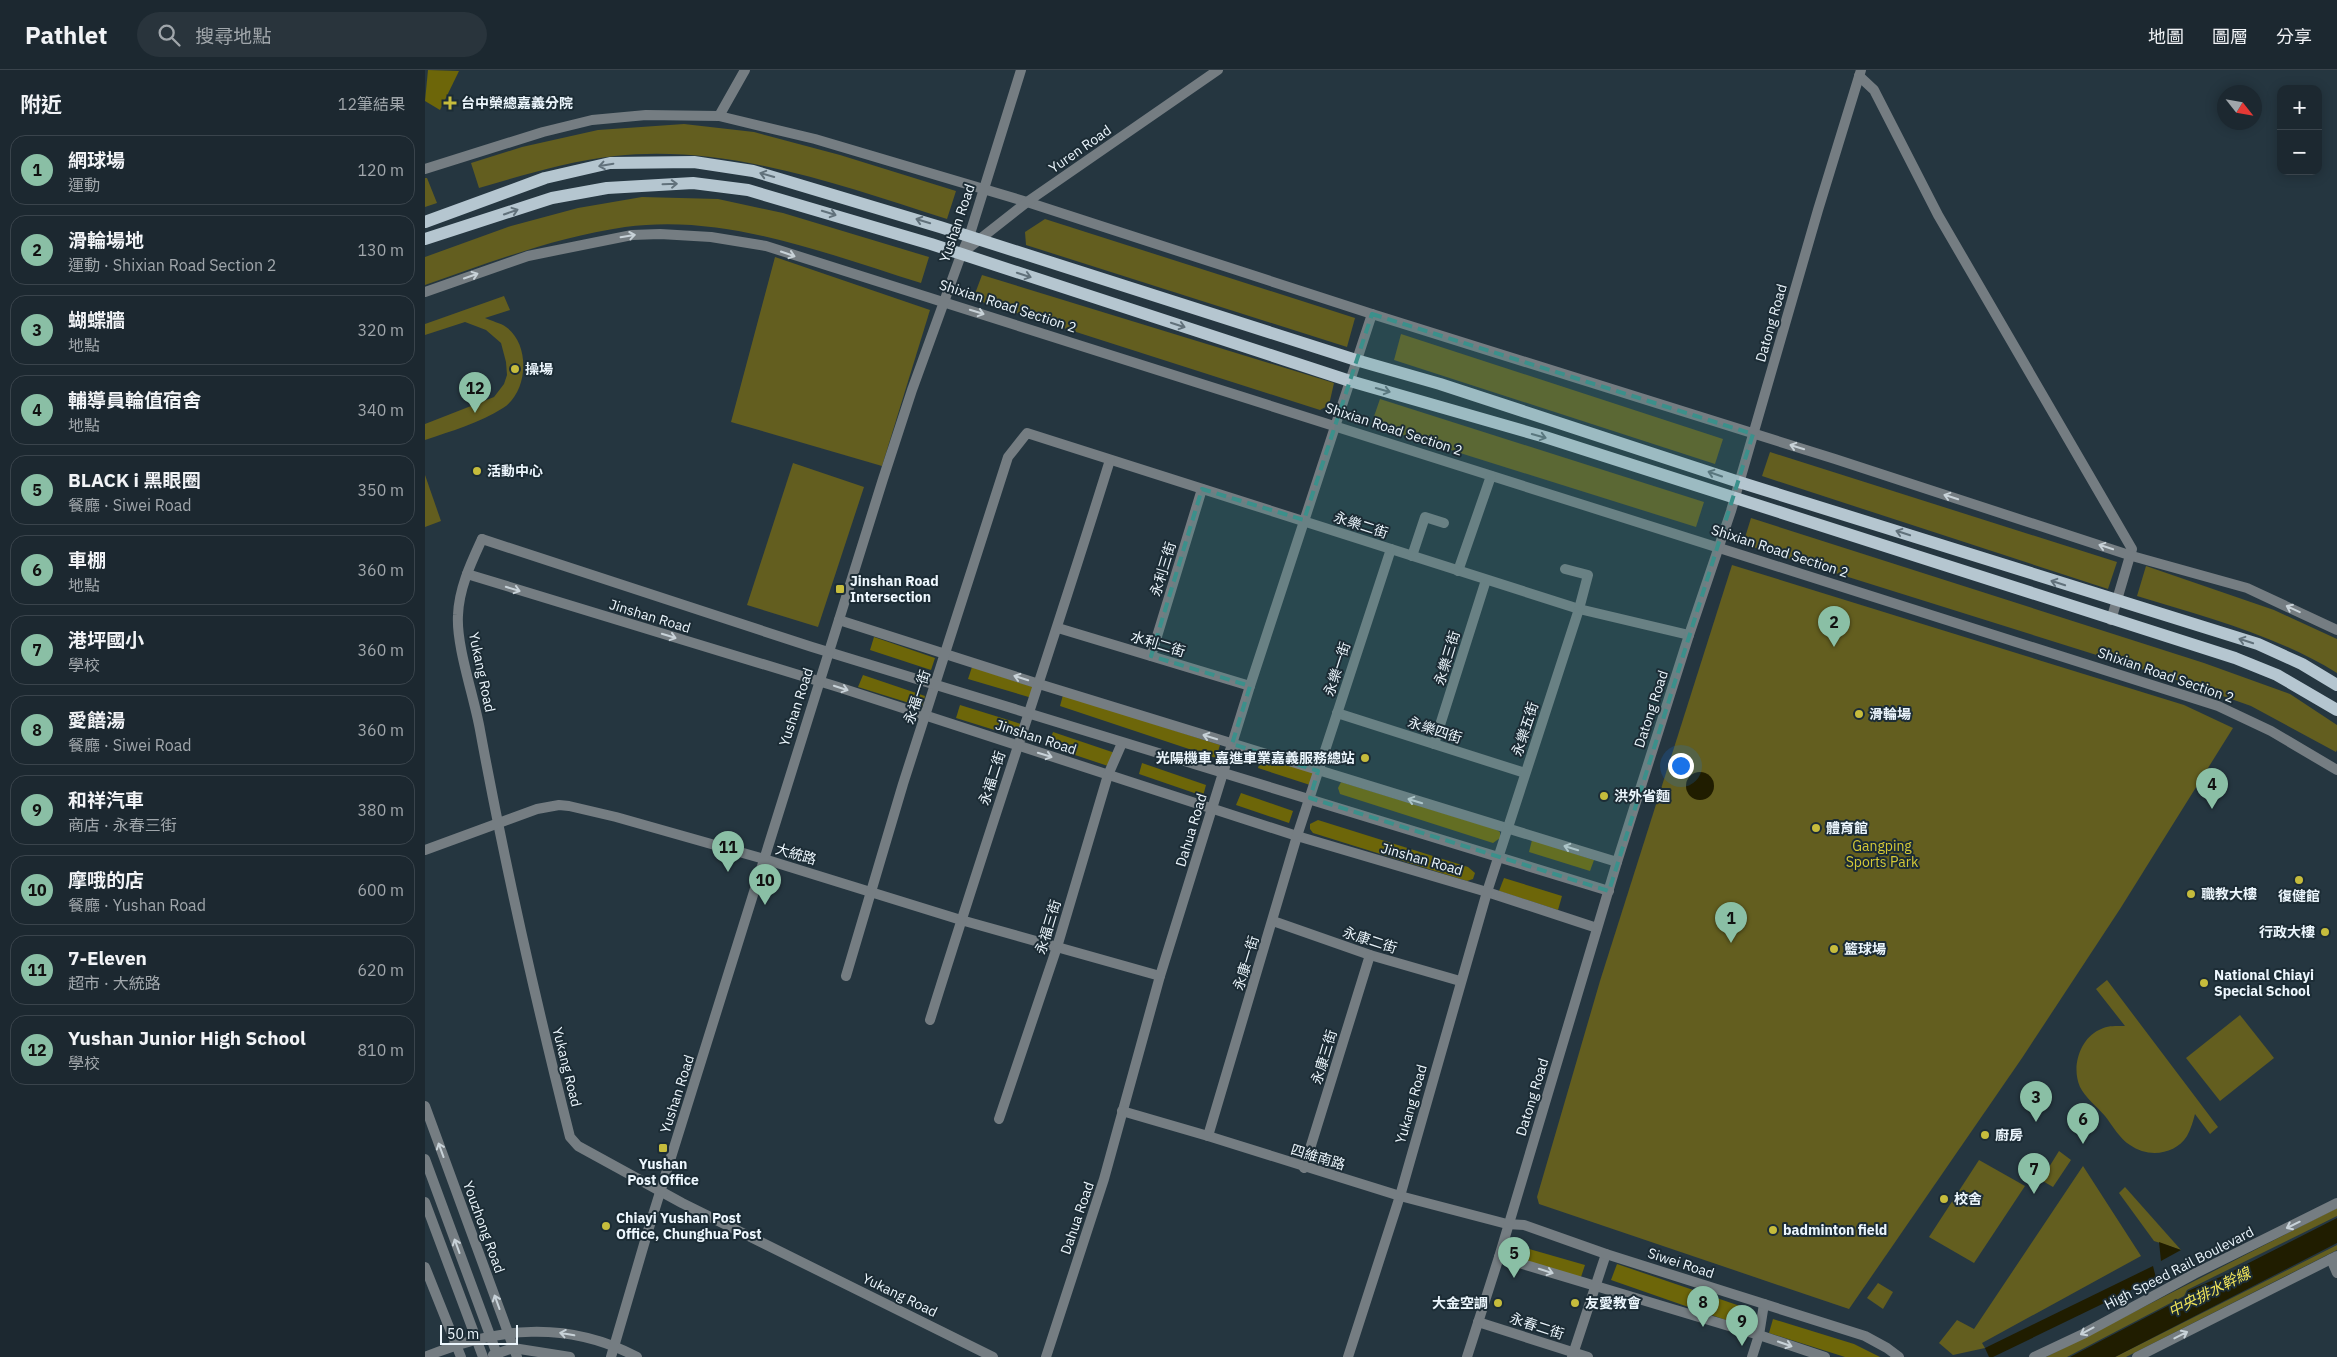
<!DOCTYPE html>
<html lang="zh-TW">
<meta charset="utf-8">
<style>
body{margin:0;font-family:"IBM Plex Sans","Noto Sans TC",sans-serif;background:#29343c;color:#f1f3f6}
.controls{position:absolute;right:15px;top:15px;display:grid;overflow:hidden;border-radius:10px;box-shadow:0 2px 12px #0003}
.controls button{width:45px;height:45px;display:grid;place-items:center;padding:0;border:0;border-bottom:1px solid #3a444c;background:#1c2830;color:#f1f3f6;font:25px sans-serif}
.compass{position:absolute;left:1792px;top:15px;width:45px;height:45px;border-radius:50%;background:#1c2830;box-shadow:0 2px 12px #0003;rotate:121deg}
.scale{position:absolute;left:15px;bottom:12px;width:78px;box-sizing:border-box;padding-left:5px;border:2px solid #ecf6fd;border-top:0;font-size:14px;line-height:18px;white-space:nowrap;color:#ecf6fd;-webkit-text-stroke:4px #1c2c35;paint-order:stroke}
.you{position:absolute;left:1255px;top:695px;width:18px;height:18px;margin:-12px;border:4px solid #fff;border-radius:50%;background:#1a73e8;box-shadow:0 0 0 8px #1a73e833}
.badge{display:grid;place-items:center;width:32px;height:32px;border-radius:50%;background:#8abfa5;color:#111;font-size:16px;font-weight:700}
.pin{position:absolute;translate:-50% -41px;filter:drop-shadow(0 1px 2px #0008)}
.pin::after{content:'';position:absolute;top:26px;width:18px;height:15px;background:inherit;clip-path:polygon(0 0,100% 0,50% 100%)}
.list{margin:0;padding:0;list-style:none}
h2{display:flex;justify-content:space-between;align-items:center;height:65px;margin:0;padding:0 20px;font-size:21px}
h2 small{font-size:16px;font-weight:400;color:#a0a6ab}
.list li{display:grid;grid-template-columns:32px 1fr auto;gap:15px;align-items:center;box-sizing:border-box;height:70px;margin:0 10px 10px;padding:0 10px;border:1px solid #3a444c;border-radius:15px}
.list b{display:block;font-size:19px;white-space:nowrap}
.list p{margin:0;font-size:16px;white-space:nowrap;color:#a0a6ab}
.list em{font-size:16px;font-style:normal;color:#a0a6ab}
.icon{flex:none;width:28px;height:28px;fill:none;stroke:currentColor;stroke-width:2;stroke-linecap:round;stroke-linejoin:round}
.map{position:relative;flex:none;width:1912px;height:1287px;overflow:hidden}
header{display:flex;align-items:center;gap:30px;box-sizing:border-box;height:70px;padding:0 25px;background:#1c2830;border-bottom:1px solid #3a444c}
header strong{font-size:24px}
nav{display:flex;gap:28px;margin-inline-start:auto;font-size:18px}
.search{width:350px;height:45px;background:#29343c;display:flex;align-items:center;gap:12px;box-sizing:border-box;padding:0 18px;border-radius:28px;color:#a0a6ab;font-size:19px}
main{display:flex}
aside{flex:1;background:#1c2830}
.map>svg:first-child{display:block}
.green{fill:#635e1f}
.forest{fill:#6d6609}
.water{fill:#201d00}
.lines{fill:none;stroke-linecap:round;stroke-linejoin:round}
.minor{stroke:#757d82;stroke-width:10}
.tertiary{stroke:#757d82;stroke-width:10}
.primary{stroke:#b5c6d0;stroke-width:12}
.oneway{stroke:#61717b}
.oneway2{stroke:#c8d2d8}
.marked{fill:#3b908b;fill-opacity:0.2;stroke:#3b908b;stroke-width:4;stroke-dasharray:10 6;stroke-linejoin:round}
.poi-dot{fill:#c6bc3c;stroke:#1c2c35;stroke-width:2}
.labels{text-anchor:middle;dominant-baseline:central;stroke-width:4;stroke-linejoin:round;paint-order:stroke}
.poi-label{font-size:14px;font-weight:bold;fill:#ecf6fd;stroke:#1c2c35;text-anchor:start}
.street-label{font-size:14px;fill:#ecf6fd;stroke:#1c2c35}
.park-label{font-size:14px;fill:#d6ca37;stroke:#1c2c35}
.water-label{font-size:15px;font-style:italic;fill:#f1e559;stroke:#1c2c35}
</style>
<header>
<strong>Pathlet</strong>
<div class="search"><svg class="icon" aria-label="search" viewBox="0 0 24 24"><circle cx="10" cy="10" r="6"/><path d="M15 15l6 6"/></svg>搜尋地點</div>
<nav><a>地圖</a><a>圖層</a><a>分享</a></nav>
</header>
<main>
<aside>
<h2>附近<small>12筆結果</small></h2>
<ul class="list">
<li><span class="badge">1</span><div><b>網球場</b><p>運動</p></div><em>120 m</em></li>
<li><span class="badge">2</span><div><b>滑輪場地</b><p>運動 · Shixian Road Section 2</p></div><em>130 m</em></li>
<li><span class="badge">3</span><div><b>蝴蝶牆</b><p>地點</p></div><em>320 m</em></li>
<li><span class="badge">4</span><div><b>輔導員輪值宿舍</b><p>地點</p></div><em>340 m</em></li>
<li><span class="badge">5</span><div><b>BLACK i 黑眼圈</b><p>餐廳 · Siwei Road</p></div><em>350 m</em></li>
<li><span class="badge">6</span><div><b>車棚</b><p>地點</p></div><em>360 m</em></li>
<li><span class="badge">7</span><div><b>港坪國小</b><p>學校</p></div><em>360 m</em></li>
<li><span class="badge">8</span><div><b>愛饍湯</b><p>餐廳 · Siwei Road</p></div><em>360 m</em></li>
<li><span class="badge">9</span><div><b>和祥汽車</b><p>商店 · 永春三街</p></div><em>380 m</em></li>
<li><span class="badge">10</span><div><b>摩哦的店</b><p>餐廳 · Yushan Road</p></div><em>600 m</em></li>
<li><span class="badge">11</span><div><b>7-Eleven</b><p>超市 · 大統路</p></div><em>620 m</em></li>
<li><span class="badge">12</span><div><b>Yushan Junior High School</b><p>學校</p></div><em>810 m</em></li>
</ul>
</aside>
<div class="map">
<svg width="1912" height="1287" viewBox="0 0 1912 1287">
<rect width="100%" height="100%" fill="#253640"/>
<!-- green -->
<g class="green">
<path d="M259,54L329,62L415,85L531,121L522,149C415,115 304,74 190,86C143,91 99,105 54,118L46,93L97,77L173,60Z"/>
<path d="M0,108H2L12,133L0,137Z"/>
<path d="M217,127L293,129L358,143L504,187L496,213C402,184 301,143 200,157C131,167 66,192 0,215V187L86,156L153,138Z"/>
<path d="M620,149L930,248L922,277L601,175L600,162Z"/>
<path d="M350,187L505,240L457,396L306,352Z"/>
<path d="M557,205L909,313L904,335L895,340L548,229Z"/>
<path d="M79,226L85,240L60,248C66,251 76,253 81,257C106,275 103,322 78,338C55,353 26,361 0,370V354L69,327L79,314L82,305L81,292L76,273L61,260L40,252L0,265V254Z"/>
<path d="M976,264L1298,369L1290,394L969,290Z"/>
<path d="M955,329L1279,432L1271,457L946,355Z"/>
<path d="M1345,382L1692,492L1683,519L1337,406Z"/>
<path d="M368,393L439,417L393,557L322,535Z"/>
<path d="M0,405L16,451L0,457Z"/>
<path d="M1326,448L1779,593L1865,624L1912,655V680L1911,682L1826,636L1764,614L1318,474Z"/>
<path d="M1307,495L1759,635L1808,658L1695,839L1597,988L1424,1239L1114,1134L1112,1127L1175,911Z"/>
<path d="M1721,496L1849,540L1912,569V603C1851,565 1780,547 1712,526Z"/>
<path d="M1682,910L1793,1057L1785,1064L1770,1044C1768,1051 1766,1059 1762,1066C1750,1085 1723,1088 1705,1075C1695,1069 1687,1055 1680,1046C1672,1037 1660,1027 1655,1017C1646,997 1655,969 1674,960C1682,955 1691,956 1700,956L1671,919Z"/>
<path d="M1815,945L1849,988L1795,1031L1761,988Z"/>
<path d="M1617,1012L1623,1023L1616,1030L1607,1020Z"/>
<path d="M1634,1081L1646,1090L1628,1117L1616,1110Z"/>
<path d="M1554,1090L1600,1116L1549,1193L1504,1167Z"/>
<path d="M1658,1096L1716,1186L1557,1273L1560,1278L1528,1285L1514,1273L1532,1250L1549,1259Z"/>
<path d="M1700,1117L1756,1180L1729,1171L1694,1123Z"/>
<path d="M1912,1138V1146L1762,1220L1759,1226L1642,1287H1621Z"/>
<path d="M1912,1175V1180L1701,1287H1690Z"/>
<path d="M1453,1213L1468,1222L1458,1239L1442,1228Z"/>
</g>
<!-- forest -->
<g class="forest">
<path d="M3,0L34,1L15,40L0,31Z"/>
<path d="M449,567L510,588L506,600L445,580Z"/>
<path d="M547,597L611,618L607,628L543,609Z"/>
<path d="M438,605L500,626L497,637L433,617Z"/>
<path d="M638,625L795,675L791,688L635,636Z"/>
<path d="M535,635L596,654L592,667L531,648Z"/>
<path d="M628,662L690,683L686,697L623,676Z"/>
<path d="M837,686L889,703L885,715L833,698Z"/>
<path d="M717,693L781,715L778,726L714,704Z"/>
<path d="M916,712L1070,759L1075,762V768L1068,773L915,724L913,718Z"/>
<path d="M816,723L868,741L864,753L811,735Z"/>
<path d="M893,750L1043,797L1050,803L1048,809L1042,811L888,763L885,759V754Z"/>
<path d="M1107,770L1169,790L1165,801L1104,782Z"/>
<path d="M1079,808L1137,826L1133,840L1074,821Z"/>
<path d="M1097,1177L1160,1195L1155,1210L1092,1191Z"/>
<path d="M1192,1194L1321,1238L1315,1255L1186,1210Z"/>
<path d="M1348,1249L1429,1274L1455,1287H1420L1344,1263Z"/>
</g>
<!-- water -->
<g class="water">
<circle cx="1275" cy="716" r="14"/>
<path d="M1912,1148V1173L1690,1287H1645L1760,1227L1763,1221L1802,1204Z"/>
<path d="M1734,1172L1756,1180L1736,1191Z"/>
<path d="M1728,1196L1731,1208L1568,1287H1564L1560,1278Z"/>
</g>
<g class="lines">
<!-- minor -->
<g class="minor">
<path d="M1434,6L1449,20L1513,145L1707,479L1686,550"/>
<path d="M294,46L320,0"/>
<path d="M0,99L118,62L167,50L221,45L294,46L390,69L602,132L947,244L1410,389L1707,486L1822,518L1912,560"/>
<path d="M0,222L103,186L207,165L235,164L286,167L341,176L1793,636L1846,661L1912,700"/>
<path d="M57,469C46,493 34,518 33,545C31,576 49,626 55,660C80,796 111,932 145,1067L153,1076L257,1133L568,1287"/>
<path d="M987,486L1000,447L1019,453"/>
<path d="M1033,501L1066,406"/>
<path d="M42,504L413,617L872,766L1062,822L1172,858"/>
<path d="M414,550L614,614L1192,792"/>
<path d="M633,558L825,616"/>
<path d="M726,586L777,419"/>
<path d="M912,643L1100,703"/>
<path d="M1009,674L1061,510"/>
<path d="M0,780L112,739L134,735L144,736L191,747L339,789L536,850L735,906"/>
<path d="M848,851L945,885L1035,911"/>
<path d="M421,906L478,714L583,387L602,363L1154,539L1264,565"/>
<path d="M505,950C563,763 627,577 685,390"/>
<path d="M0,1036L92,1287"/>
<path d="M574,1049L632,877L683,705L697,673"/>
<path d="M783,1066L872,766L966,479"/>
<path d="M879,1098L945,885"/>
<path d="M1074,1187L1334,1265L1400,1287"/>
<path d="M1906,1189L1912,1203"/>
<path d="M0,1197L36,1287"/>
<path d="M1053,1252L1163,1287"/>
<path d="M621,1287L679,1109L735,906L825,616L947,244"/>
<path d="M923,1287L975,1126L1062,822L1154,539L1163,505L1140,499"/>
<path d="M1147,1287L1181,1184"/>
<path d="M1327,1287L1334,1265L1339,1234"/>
</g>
<!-- tertiary -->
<g class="tertiary">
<path d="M536,184L602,132L793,0"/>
<path d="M57,469L387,577L1184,821"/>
<path d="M697,1041L783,1066L975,1126L1082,1154L1099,1155L1181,1184L1440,1266L1462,1278L1474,1287"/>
<path d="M0,1089L73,1287"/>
<path d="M0,1132L58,1287"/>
<path d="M68,1285L88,1278L145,1287"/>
<path d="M0,1287C71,1257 142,1250 212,1287"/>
<path d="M186,1287L222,1164L458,409L487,320L536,185L544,167L596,0"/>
<path d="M1042,1287L1074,1187L1192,792L1264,565L1306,441L1393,140L1436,0"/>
<path d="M1609,1287L1658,1264L1769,1204L1912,1133"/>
<path d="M1712,1287L1912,1186"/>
</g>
<!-- primary -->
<g class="primary">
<path d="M0,152L120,108L185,93L269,92L328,101L515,157L931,290L1015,314L1314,412L1833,574L1877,594L1912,615"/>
<path d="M0,169L127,128L182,118L268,113L323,120L506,174L925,311L1120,367L1810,588L1852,605L1912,640"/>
</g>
</g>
<!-- one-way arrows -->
<defs><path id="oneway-shaft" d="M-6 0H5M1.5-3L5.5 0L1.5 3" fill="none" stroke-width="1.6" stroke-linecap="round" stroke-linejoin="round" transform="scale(1.25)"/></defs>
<g class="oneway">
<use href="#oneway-shaft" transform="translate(181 95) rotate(170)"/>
<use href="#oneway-shaft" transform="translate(342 105) rotate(-164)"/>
<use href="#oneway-shaft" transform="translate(245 114) rotate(-2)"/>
<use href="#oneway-shaft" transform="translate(86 142) rotate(-19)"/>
<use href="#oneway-shaft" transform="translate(404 143) rotate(17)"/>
<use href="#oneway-shaft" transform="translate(498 151) rotate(-163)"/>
<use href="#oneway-shaft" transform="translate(599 205) rotate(18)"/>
<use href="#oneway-shaft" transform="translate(753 255) rotate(18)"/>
<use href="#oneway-shaft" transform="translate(958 320) rotate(16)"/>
<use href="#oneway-shaft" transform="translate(1114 366) rotate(16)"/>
<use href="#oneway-shaft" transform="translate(1290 404) rotate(-161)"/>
<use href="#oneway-shaft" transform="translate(1478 463) rotate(-162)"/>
<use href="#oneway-shaft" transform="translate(1633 513) rotate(-162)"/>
<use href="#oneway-shaft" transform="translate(1821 571) rotate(-162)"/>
</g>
<g class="oneway2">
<use href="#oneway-shaft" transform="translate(203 166) rotate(-9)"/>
<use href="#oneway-shaft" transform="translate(363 184) rotate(19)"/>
<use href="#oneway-shaft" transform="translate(46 206) rotate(-19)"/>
<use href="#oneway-shaft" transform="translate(552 242) rotate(17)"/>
<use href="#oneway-shaft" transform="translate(1372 377) rotate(-163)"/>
<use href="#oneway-shaft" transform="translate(1526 427) rotate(-162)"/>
<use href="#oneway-shaft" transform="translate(1681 477) rotate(-162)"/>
<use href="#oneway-shaft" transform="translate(88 519) rotate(17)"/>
<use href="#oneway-shaft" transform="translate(1868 539) rotate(-155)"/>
<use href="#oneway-shaft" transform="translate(244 566) rotate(17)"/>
<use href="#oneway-shaft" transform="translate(596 608) rotate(-162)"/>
<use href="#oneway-shaft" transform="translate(416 618) rotate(18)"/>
<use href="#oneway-shaft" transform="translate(785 667) rotate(-163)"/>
<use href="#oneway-shaft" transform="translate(620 685) rotate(17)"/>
<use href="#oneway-shaft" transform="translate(990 731) rotate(-163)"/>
<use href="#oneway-shaft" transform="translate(1146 778) rotate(-163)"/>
<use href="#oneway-shaft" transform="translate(16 1080) rotate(-110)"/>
<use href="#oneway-shaft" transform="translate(1868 1155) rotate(154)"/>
<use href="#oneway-shaft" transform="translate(32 1176) rotate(-110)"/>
<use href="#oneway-shaft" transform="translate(1121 1201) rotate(18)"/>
<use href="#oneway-shaft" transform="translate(72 1232) rotate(-110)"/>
<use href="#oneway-shaft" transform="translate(1662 1261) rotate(152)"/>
<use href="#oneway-shaft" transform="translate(142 1264) rotate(-170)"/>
<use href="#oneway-shaft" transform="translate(1756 1265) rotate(-27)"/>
<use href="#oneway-shaft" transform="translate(1360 1274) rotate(19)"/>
</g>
<!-- marked area -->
<path class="marked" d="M947,244L1328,364L1184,821L885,728L893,701L807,674L825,616L726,586L777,419L879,450Z"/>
<!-- markers -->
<g class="poi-dot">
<path d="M22.5 25.5h5v5h5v5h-5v5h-5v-5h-5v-5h5z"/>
<circle cx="90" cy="299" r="5"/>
<circle cx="52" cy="401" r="5"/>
<rect x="410" y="514" width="10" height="10" rx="2.5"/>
<circle cx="1434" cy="644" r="5"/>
<circle cx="940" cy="688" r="5"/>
<circle cx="1179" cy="726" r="5"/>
<circle cx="1391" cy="758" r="5"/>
<circle cx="1874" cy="810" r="5"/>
<circle cx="1766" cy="824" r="5"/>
<circle cx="1900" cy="862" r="5"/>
<circle cx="1409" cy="879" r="5"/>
<circle cx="1779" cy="913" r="5"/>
<circle cx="1560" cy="1065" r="5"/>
<rect x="233" y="1073" width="10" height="10" rx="2.5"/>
<circle cx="1519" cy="1129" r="5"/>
<circle cx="181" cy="1156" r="5"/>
<circle cx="1348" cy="1160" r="5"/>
<circle cx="1073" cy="1233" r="5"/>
<circle cx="1150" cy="1233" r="5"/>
</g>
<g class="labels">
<!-- poi labels -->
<g class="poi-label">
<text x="36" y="33">台中榮總嘉義分院</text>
<text x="100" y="299">操場</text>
<text x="62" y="401">活動中心</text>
<text x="425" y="511">Jinshan Road<tspan x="425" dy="16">Intersection</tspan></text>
<text x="1444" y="644">滑輪場</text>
<text x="930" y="688" text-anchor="end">光陽機車 嘉進車業嘉義服務總站</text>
<text x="1189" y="726">洪外省麵</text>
<text x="1401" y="758">體育館</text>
<text x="1776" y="824">職教大樓</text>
<text x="1874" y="826" text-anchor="middle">復健館</text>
<text x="1890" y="862" text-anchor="end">行政大樓</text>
<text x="1419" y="879">籃球場</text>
<text x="1789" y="905">National Chiayi<tspan x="1789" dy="16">Special School</tspan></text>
<text x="1570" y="1065">廚房</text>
<text x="238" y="1094" text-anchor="middle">Yushan<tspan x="238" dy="16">Post Office</tspan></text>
<text x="1529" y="1129">校舍</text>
<text x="191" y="1148">Chiayi Yushan Post<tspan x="191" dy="16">Office, Chunghua Post</tspan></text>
<text x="1358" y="1160">badminton field</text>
<text x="1063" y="1233" text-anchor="end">大金空調</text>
<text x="1160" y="1233">友愛教會</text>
</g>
<!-- street labels -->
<g class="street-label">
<text transform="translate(655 79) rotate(-35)">Yuren Road</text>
<text transform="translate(532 153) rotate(-71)">Yushan Road</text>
<text transform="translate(583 236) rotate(18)">Shixian Road Section 2</text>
<text transform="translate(1346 253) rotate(-74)">Datong Road</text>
<text transform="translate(969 359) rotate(18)">Shixian Road Section 2</text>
<text transform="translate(936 455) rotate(18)">永樂二街</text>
<text transform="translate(1355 481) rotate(18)">Shixian Road Section 2</text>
<text transform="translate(738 499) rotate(-73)">永利三街</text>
<text transform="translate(225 546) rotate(17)">Jinshan Road</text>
<text transform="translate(733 574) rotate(17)">水利二街</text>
<text transform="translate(1022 588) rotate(-73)">永樂三街</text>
<text transform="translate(912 599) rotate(-72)">永樂一街</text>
<text transform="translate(57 602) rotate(78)">Yukang Road</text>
<text transform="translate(1741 605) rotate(19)">Shixian Road Section 2</text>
<text transform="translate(492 627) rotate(-72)">永福一街</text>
<text transform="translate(371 637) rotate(-72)">Yushan Road</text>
<text transform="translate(1226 639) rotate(-72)">Datong Road</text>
<text transform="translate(1100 659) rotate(-72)">永樂五街</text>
<text transform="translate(1010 660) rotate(18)">永樂四街</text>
<text transform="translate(611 667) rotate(18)">Jinshan Road</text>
<text transform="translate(567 708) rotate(-72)">永福二街</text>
<text transform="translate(766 760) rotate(-73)">Dahua Road</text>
<text transform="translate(371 784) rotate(16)">大統路</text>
<text transform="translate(997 789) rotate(16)">Jinshan Road</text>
<text transform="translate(623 857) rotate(-73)">永福三街</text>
<text transform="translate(945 870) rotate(18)">永康二街</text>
<text transform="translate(821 893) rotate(-73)">永康一街</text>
<text transform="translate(899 987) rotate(-73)">永康三街</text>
<text transform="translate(142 997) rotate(76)">Yukang Road</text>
<text transform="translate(252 1024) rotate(-72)">Yushan Road</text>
<text transform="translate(1107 1027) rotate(-73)">Datong Road</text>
<text transform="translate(986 1034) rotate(-74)">Yukang Road</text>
<text transform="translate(893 1087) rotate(17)">四維南路</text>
<text transform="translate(652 1148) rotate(-71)">Dahua Road</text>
<text transform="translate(59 1157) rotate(70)">Youzhong Road</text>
<text transform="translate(1256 1193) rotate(18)">Siwei Road</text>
<text transform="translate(1754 1198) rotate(-27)">High Speed Rail Boulevard</text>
<text transform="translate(475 1225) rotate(26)">Yukang Road</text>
<text transform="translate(1112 1256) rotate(18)">永春二街</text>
</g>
<!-- park labels -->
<g class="park-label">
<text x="1457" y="776">Gangping<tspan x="1457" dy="16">Sports Park</tspan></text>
</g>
<!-- water labels -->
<g class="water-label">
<text transform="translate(1784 1222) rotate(-27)">中央排水幹線</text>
</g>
</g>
</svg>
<div class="controls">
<button>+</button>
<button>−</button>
</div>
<svg class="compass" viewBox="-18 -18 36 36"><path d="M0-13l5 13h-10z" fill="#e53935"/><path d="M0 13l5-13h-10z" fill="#a0a6ab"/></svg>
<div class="scale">50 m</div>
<div class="you"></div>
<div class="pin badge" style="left:1306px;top:873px">1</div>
<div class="pin badge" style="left:1409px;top:577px">2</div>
<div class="pin badge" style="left:1611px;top:1052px">3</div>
<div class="pin badge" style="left:1787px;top:739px">4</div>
<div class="pin badge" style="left:1089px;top:1208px">5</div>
<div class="pin badge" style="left:1658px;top:1074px">6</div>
<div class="pin badge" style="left:1609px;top:1124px">7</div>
<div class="pin badge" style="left:1278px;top:1257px">8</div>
<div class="pin badge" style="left:1317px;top:1276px">9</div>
<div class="pin badge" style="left:340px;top:835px">10</div>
<div class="pin badge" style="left:303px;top:802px">11</div>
<div class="pin badge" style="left:50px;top:343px">12</div>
</div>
</main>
